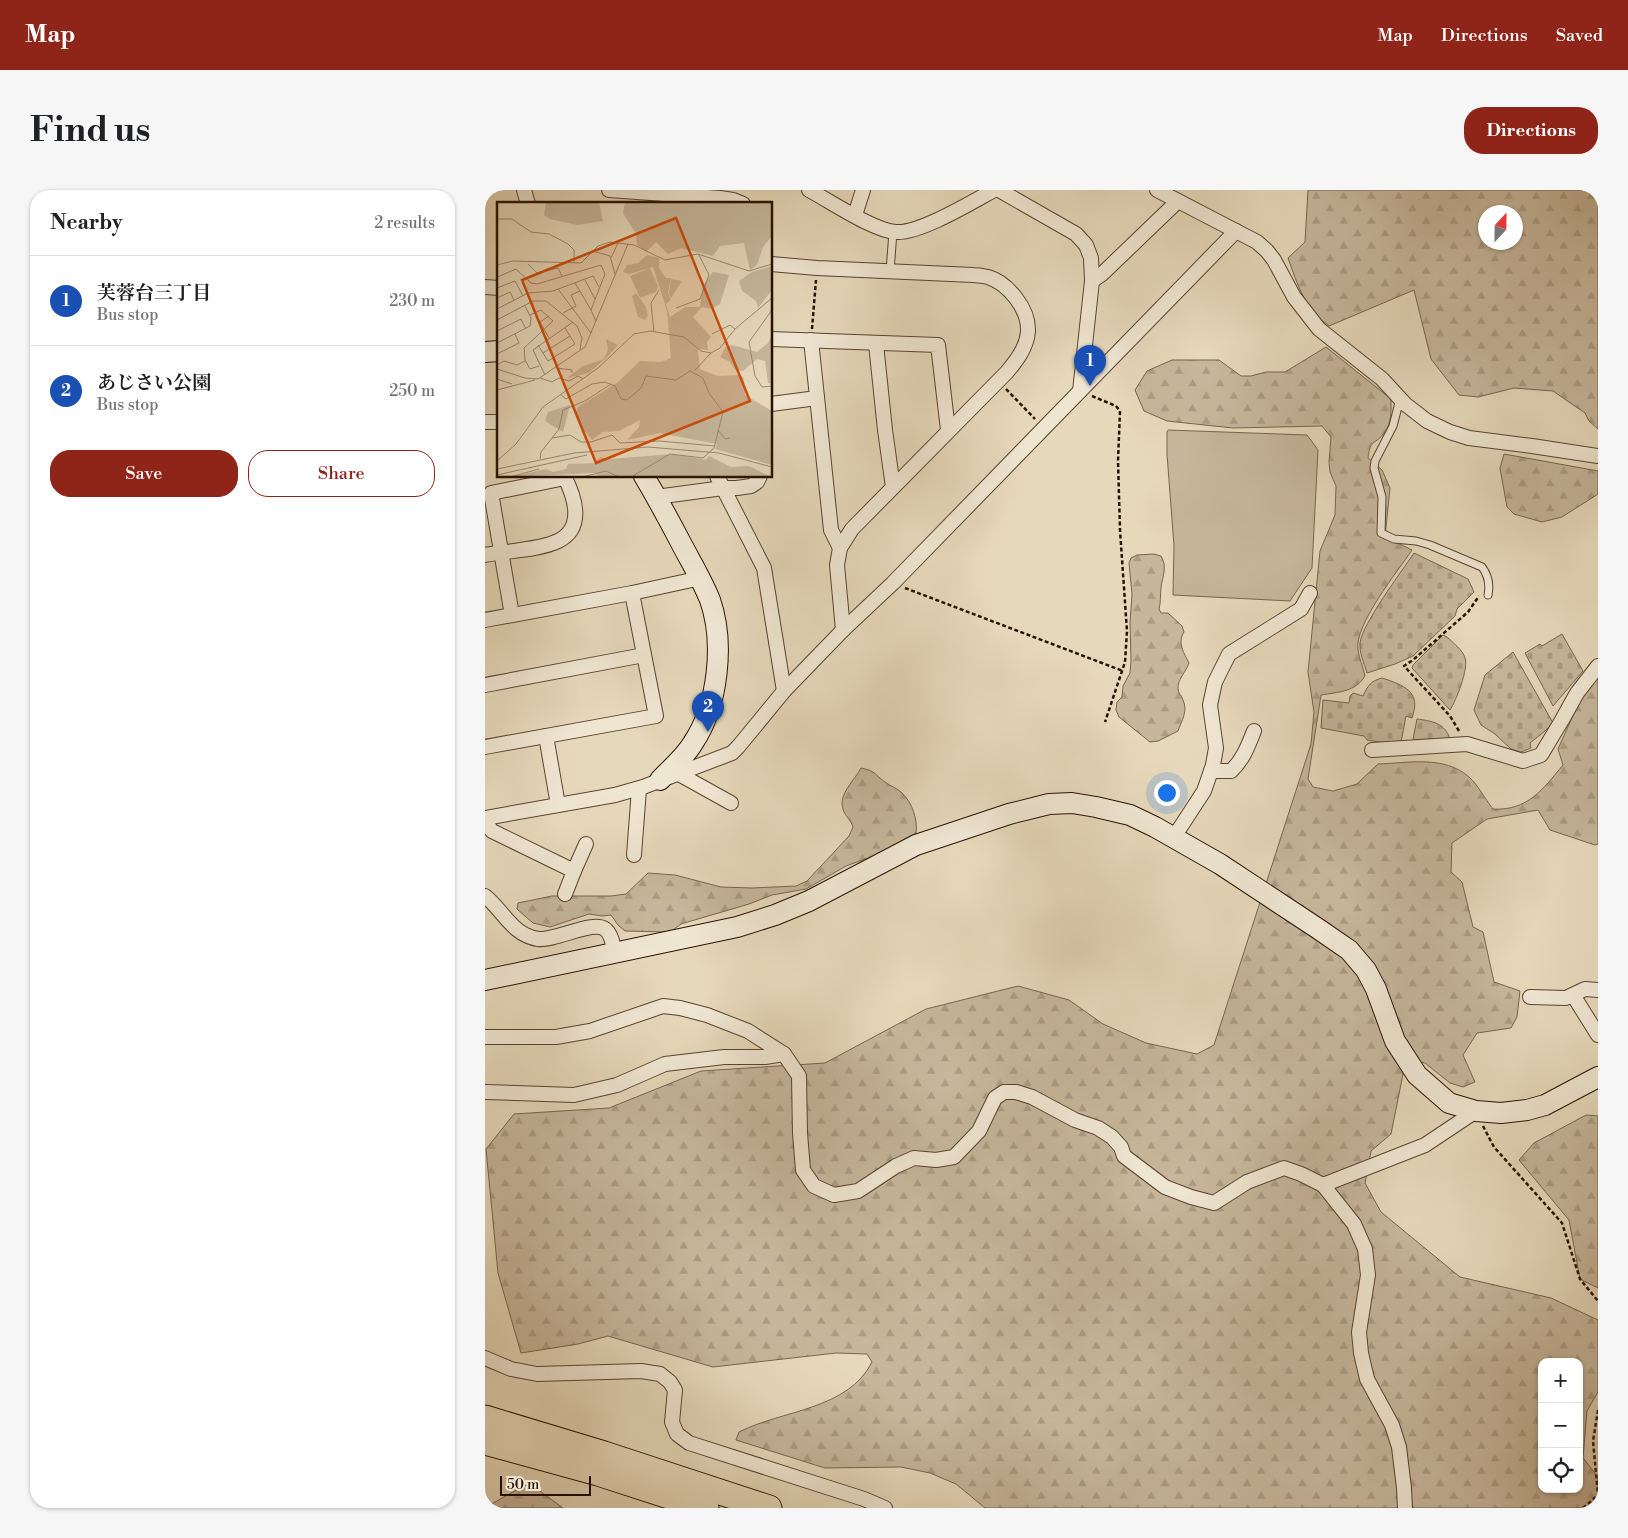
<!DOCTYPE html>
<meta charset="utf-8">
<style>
body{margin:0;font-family:"Libre Bodoni","Noto Serif JP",serif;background:#f6f6f6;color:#202124}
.controls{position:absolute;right:15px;bottom:15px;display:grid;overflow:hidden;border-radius:10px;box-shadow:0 1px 4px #0004}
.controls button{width:45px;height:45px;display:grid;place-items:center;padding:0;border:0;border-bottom:1px solid #e0e0e0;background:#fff;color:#202124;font:25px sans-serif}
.compass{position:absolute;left:993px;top:15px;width:45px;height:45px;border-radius:50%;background:#fff;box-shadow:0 1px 4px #0004;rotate:22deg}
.scale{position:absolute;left:15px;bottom:12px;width:91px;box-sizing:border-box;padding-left:5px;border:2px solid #281103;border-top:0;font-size:14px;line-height:18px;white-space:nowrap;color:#281103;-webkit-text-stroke:4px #efe6d2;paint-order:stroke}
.you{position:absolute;left:681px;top:602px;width:18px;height:18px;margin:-12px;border:4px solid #fff;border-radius:50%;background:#1a73e8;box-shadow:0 0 0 8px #1a73e833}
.badge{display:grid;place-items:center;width:32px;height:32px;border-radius:50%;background:#8f2418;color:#fff;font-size:16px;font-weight:700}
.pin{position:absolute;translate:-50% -41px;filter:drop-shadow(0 1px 2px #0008)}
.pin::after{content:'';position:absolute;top:26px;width:18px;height:15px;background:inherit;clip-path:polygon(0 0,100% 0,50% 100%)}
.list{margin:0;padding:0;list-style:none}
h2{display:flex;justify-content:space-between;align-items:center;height:65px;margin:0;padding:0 20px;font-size:21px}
h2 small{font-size:16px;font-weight:400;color:#757577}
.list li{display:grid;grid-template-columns:32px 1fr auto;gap:15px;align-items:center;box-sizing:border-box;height:90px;padding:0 20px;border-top:1px solid #e0e0e0}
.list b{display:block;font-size:19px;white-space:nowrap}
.list p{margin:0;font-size:16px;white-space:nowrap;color:#757577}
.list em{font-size:16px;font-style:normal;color:#757577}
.actions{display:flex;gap:10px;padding:15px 20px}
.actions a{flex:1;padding:11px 0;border:1px solid #8f2418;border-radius:20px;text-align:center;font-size:18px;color:#8f2418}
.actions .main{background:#8f2418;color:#fff}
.icon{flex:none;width:28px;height:28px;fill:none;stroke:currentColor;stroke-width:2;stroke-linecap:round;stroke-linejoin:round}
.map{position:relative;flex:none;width:1113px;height:1318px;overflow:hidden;border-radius:20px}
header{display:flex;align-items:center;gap:30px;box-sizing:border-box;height:70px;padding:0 25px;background:#8f2418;color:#fff}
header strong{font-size:24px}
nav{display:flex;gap:28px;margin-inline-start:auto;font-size:18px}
.intro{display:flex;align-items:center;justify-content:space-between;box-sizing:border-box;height:120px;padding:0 30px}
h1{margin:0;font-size:35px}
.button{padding:12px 22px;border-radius:20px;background:#8f2418;color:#fff;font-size:18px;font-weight:700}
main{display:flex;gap:30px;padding:0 30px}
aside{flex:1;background:#fff;border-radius:20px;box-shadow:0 1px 4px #0004}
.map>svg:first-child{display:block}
.forest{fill:url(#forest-firs);stroke:#77644f;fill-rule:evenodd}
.cemetery{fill:url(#cemetery-stones);stroke:#77644f}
.garden{fill:#c6b69b;stroke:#77644f}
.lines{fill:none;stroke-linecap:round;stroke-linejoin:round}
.lane-casing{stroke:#584331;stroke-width:9}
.street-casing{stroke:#584331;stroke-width:16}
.secondary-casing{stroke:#281103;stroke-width:22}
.highway-casing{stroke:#281103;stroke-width:27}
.path{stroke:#281103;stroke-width:2.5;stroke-dasharray:4 2.5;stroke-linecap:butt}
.lane{stroke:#efe6d2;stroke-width:7}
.street{stroke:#efe6d2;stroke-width:14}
.secondary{stroke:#efe6d2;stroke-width:20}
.highway{stroke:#e6d8ba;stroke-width:25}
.inset-road{fill:none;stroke:#9a8871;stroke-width:1}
.view{fill:#cb4e0b;fill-opacity:0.15;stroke:#cb4e0b;stroke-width:2.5}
.inset-edge{fill:none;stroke:#281103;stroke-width:2.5}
</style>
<header>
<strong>Map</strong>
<nav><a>Map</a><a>Directions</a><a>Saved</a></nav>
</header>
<div class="intro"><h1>Find us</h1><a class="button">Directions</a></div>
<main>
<aside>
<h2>Nearby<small>2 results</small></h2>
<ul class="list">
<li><span class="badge" style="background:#1a4fb4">1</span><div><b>芙蓉台三丁目</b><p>Bus stop</p></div><em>230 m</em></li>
<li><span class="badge" style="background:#1a4fb4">2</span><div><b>あじさい公園</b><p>Bus stop</p></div><em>250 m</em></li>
</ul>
<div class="actions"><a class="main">Save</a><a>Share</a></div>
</aside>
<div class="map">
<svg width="1113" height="1318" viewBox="0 0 1113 1318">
<defs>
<pattern id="forest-firs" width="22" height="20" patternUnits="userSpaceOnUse" patternTransform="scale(1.25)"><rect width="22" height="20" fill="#c6b69b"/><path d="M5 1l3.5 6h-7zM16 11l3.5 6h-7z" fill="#aa9b84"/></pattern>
<pattern id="cemetery-stones" width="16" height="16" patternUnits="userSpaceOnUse" patternTransform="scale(1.25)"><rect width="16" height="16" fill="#c6b69b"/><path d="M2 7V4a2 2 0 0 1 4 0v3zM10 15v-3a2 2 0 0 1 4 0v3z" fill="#aa9b84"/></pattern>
</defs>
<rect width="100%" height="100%" fill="#e6d8ba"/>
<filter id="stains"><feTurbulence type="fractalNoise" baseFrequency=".004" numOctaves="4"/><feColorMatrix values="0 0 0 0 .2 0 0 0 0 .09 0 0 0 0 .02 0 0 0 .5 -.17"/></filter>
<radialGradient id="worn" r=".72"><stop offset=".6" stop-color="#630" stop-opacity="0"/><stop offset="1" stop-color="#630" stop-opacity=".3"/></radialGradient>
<!-- forest -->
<g class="forest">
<path d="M823,0H1113V239L1104,231L1100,223L1068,201L1029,198L993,207L974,205L946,169L929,100L844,136C819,117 813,96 803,68L820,52ZM1001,22H1030V52H1001Z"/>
<path d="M841,157L906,209C906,221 907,233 899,243C891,255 885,248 883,268L897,280L905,298L900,347L927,360C913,381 869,435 873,460C874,468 878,477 880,486C870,502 854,502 836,505L823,589L828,597L848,601L872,594L893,574C923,573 959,565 984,587C993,595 1000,609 1008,619C1043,621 1058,599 1078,575L1073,559L1098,503L1113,481V654L1110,655L1065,640L1053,620L1002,629L967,653L966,682L977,692L988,737L998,742L1009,792L1035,801L1032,827L1026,838L992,843L978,865L990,892L978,897L965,893L940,873L921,869L906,944L886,961L880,993L896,1022L975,1087L1066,1108L1113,1130V1202L1102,1221L1098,1268L1113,1287V1318H500L471,1294L445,1283L416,1277L340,1278L251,1250L254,1242C297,1220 363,1220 387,1172L382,1164L351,1163L228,1177L123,1146L93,1154L36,1163L13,1083L1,959L29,924L124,918L216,881L340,873L441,819L533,796L584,810L618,834L661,853L712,864L729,855L826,554L829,522L823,482L835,361L850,325L851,296L845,282L844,272L846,247L837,236L748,238L682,231L659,221L650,200L662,181L687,170H734L756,186H766L781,182H800ZM1057,1172H1094V1299H1057Z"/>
<path d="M1019,264L1113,281V304L1077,327L1057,332L1029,324L1022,317L1015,278Z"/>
<path d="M669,364L676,366C683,377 677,387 676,398C675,406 676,412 674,419L676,423H683L697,436L699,442C692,453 699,463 704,473C701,482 692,490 693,499C693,503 697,506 698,510C703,521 697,530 693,541L673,551L665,552L634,527L631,520L632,512L637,507L638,496L645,483L646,471L645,433L647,404L644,373L646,368L652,365Z"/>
<path d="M376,578C391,581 389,584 400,592C405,596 412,598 417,603C427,612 433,630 431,643L391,665L361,676L321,699L287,705L264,714L196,734L188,740L183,742L140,741L133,735L126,725L117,726L104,724L65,737L48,733L32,719L33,713L67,706H126L141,704L163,683L190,685L236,697L267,698L311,696L322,691L364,646L368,637C366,630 359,625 358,619C353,604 370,590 376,578Z"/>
<path d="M1101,925L1113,926V1098L1095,1089L1084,1030L1034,970L1049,953Z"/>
<path d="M44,1293L78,1318H0V1315L3,1316Z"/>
</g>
<!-- cemetery -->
<g class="cemetery">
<path d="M929,363L983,389L989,402L972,419L970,426L928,466L910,474L882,483C879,473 874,462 875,453C877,434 917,381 929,363Z"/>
<path d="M1077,444L1098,481L1068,516L1040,463L1055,454L1057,456Z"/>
<path d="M958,445L962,447C967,452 978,460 980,468C984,478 971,511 965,520L927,478L928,475Z"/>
<path d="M1028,462L1068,533L1060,541L1045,553L1046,558L1036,562L1026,559L1010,544L996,535L989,520L1000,485Z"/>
<path d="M897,488C918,495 937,501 927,528L921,526L916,552L914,555L882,550L879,546L836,538L838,510L864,513L865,506L868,503L878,506C883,495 886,491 897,488Z"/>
<path d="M932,529C947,531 960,533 965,549L947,554L928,549Z"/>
</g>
<!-- garden -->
<path class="garden" d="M683,240L822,245L833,260L827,378L805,411L688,405L689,356L682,264V242Z"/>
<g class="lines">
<defs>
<g id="lane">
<path d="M405,81L408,42"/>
<path d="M915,209L908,236L890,271L889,278L897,307L896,343L909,349L931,351L945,355L997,377C1003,385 1005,395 1003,405"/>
</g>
<g id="street">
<path d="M39,0L43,14"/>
<path d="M124,0L235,8L248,10L258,14"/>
<path d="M324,0C345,11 389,41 411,42C434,44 487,12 509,0"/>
<path d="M514,0L591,44L601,55L606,68L607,91L595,201"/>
<path d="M672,0L772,52L782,61L789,70L809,107L834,139L897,189L920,214L942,231L965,242L984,248L1047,256L1113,266"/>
<path d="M370,25L378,0"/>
<path d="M286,74L332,78L488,85C493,85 498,86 503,87C523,93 544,119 543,141C542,157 532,170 522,182L367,339L355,358L352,375L358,440"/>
<path d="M607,91L617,84L693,11"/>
<path d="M0,97L14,98"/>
<path d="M286,149L453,155L463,240"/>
<path d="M326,150L346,340L355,358"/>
<path d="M391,154L400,240L408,297"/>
<path d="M286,214L332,208"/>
<path d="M0,232H14"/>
<path d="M232,286L279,378L299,501"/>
<path d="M171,307L238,298H252L266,296L272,292L275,286"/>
<path d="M0,365C20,361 55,360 73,351C100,338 90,307 79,286"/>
<path d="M27,425L6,303L80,288"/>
<path d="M0,430L147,403L216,388"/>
<path d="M0,495L159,465"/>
<path d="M61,546L73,615"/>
<path d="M0,557L171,526L147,403"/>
<path d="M887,560L982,554L1038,571L1056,565L1077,530L1092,503L1113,476"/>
<path d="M726,581H746C758,570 763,556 769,541"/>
<path d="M192,583L246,613"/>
<path d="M0,628L130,605L158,597L247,563L253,557L299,501L358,440L408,393L751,41"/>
<path d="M0,632L7,641L89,681L80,704"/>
<path d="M689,647L719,601L728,575L731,558L725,515L730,492L744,464L816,419L825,403"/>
<path d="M149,665L154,599"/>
<path d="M89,681L101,654"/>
<path d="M0,706C18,720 27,745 53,749C71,751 107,730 120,739C127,744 128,756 130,764"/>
<path d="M1088,805L1113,845"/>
<path d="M1045,807L1081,808L1100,799L1113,800"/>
<path d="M0,847H71L105,841L178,816L195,818L222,825L263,841L299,864L314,886L315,943L318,980L329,996L349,1005L373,1001L411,976L429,968L451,970L469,967L494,941L510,908L519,902H531L547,907L590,930L613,938L627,947L636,957L639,966L680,997L706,1007L729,1013L762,992L799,978L816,984L838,995L869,1034L880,1059L883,1085L874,1142L876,1163L882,1189L907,1235L914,1257L919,1298L920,1318"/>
<path d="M0,902L89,905L132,895L180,874L239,867H280L299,864"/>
<path d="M838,995L940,955L991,921"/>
<path d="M0,1168L26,1179L52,1184L156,1181L175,1184L185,1192L190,1200L187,1232L192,1244L204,1253L379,1309L400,1318"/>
</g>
<g id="secondary">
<path d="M0,162L14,161"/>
<path d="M159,286C172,308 184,330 196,353C206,372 217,390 225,410C240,453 233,516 208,553C200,567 186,578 175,590"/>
<path d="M0,790L252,737L290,725L324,711L431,655L524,624L564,614L587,613L611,617L645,625L670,637L735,674L832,738L864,760L881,780L891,799L910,851L932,885L964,913L991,921L1016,923L1042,920L1060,915L1113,887"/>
</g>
<g id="highway">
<path d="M0,1228L119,1264L284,1318"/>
<path d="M0,1252L113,1283L221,1318"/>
</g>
</defs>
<!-- lane casing -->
<use href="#lane" class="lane-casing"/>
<!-- street casing -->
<use href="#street" class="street-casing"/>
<!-- secondary casing -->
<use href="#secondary" class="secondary-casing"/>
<!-- highway casing -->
<use href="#highway" class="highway-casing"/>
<!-- path -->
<g class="path">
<path d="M327,139L331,90"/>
<path d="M521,199L550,229"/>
<path d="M607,206L631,216L635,221L633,271L635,340L642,441L640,472L620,532"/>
<path d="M420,398L638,481"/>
<path d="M974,541L965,526L919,476L928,470L983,422L994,406"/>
<path d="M998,936L1009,957L1077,1033L1095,1089L1113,1111"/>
<path d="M1113,1220L1108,1251L1113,1305"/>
<path d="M1098,1318L1113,1305"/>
</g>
<!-- lane -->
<use href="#lane" class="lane"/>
<!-- street -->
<use href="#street" class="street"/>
<!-- secondary -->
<use href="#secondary" class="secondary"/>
<!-- highway -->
<use href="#highway" class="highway"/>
</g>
<!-- overview -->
<g transform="translate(12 12)">
<rect width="275" height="275" fill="#e6d8ba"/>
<path d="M275,64V88L261,106L259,99L245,89L242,79L255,70Z" fill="#c6b69b"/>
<path d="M49,0H102L106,19L80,23L53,17L47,13ZM128,0H275L274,35L266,45L260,63L253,68L247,41L223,44L216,54L184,46L171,52L159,40L149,50L140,43L139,32L126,11ZM150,53L162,56V66L169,76H174L171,91L174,98L169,102L173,115L188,105H203L206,83L216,70L232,73L223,102L215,107L205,105L196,115L214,135L210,140L211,148L201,147L203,167L221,174L244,173L247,177L248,193L275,209V263L218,247L220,242L163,231L130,238L142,225L143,218L122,229L106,230L95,238L87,228L79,211L81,205L121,180L143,159L164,160L174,156L170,109L156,65L132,72L126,70L130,63L141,61ZM139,91L149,105L151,114L148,118L141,115L135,94ZM275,133V181H271L268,159L260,157L246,169L238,168L233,160L223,155L229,145L235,143L260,150L271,141ZM109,137L121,143L108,157L92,171L70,176L86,164L107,157L111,147ZM73,203L66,230L48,219L51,210ZM175,252L209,258L212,254L234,265L252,264L274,275H103L97,271L14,275L49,267L56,270L69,267L71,262L99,261L103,255L112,257Z" fill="#c6b69b"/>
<path d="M174,77L185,79L174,96L172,92Z" fill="#c6b69b"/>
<path d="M153,66L161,84L159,90L143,96L133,74Z" fill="#c6b69b"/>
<path class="inset-road" d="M0,17H15L34,30L52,32L71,42L77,48V61M96,49L113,54L118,72M114,56L121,41M31,62L40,71L61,66L65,74M0,63L16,59L84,61L101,44L113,40L137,43L168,58L201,52L252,69L275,62M0,75L19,67L34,81L40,82L104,63L108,72L94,108L99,119M88,78L98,97M78,81L94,108M0,86L18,79L26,94M61,87L94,131M0,96L13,90L17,98M179,106L203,97L212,73L202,53M0,107L31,91L56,89L96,74L102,85M275,108L252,140L258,174L265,185L275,184M66,111L79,104L74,93L83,89M33,113L44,108L56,119L27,146L28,158L33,167L42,164M52,114L43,120L52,136M0,118L36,99H49L80,124L85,136L83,148M0,129L24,117L29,127M157,130L154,101L162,88M215,132L233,123L238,127M0,141L33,124L34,116L28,104M41,143L51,159L78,142L68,126M46,151L73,134M0,152L22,141L18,132M0,163L7,159L20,163L28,159M60,166L75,168V171M0,167L28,176L41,177L88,145L131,42M197,169L214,151M48,173L36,148L76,120M43,176L55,180L62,176L72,179L81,174L86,177M0,177L15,182M0,188L38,178M63,192L69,197L95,182L108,180L118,184L124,197L130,198L144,186L149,174L179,178L193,169L206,176L212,191L226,210L217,246L206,256L173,252L134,275M221,228L228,237L233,236M55,236L73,233L84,240H94L115,233L123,241L162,239L218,244M43,257L44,250L62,227L66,208L88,199L114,182M0,259L19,242L46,205L101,166L137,132L153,129L187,135L204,149L214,151L223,146L238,127L275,96M0,267L77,251L151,245L222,251L275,265M0,273L90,253M13,275L42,267M85,275L109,269L122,275"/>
<path class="view" d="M179,16L253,199L99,261L25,78Z"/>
<rect width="275" height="275" class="inset-edge"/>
</g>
<rect width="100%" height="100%" filter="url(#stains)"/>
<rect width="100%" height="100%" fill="url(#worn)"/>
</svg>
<div class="controls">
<button>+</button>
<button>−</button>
<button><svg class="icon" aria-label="locate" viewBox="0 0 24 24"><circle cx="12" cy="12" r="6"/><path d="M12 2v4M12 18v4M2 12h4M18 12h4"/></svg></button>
</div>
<svg class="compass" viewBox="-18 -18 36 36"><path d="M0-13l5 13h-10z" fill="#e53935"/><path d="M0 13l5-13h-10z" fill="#757577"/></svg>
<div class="scale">50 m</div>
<div class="you"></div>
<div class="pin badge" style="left:605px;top:196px;background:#1a4fb4">1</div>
<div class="pin badge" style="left:223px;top:542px;background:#1a4fb4">2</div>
</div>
</main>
